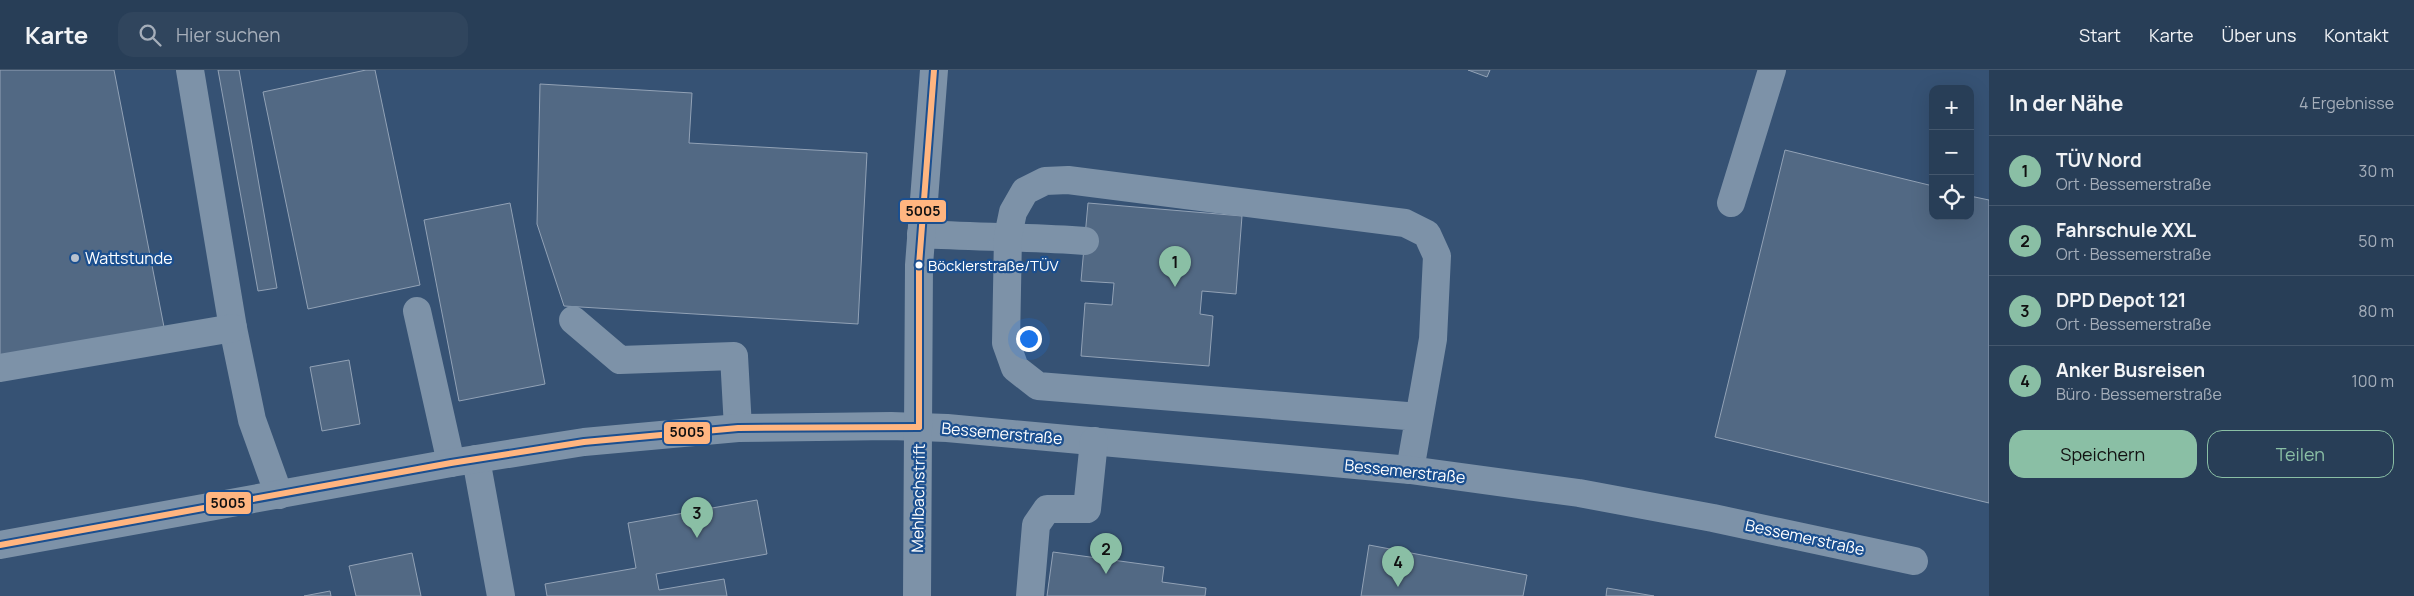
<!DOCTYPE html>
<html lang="de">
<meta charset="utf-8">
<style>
body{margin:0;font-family:Manrope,sans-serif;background:#30455d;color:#f1f3f6}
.controls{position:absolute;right:15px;top:15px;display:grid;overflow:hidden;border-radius:10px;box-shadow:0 5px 20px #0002}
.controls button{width:45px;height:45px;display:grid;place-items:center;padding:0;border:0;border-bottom:1px solid #44576d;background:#283e57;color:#f1f3f6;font:25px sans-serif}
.you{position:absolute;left:1028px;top:268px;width:18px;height:18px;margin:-12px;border:4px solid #fff;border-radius:50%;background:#1a73e8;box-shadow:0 0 0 8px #1a73e833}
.badge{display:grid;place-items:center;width:32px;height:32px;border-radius:50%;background:#8abfa5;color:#111;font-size:16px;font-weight:700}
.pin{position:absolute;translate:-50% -41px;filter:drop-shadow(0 1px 2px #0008)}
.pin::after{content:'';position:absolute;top:26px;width:18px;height:15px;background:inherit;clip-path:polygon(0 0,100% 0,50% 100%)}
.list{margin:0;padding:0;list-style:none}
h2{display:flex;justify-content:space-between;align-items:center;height:65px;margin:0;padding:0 20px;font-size:21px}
h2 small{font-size:16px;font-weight:400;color:#a5aeba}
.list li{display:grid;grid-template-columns:32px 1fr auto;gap:15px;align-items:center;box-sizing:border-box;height:70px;padding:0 20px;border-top:1px solid #44576d}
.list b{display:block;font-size:19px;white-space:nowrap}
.list p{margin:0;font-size:16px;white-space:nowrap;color:#a5aeba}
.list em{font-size:16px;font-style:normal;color:#a5aeba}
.actions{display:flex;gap:10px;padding:15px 20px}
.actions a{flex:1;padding:11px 0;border:1px solid #8abfa5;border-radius:15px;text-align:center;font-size:18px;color:#8abfa5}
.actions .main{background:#8abfa5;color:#111}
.icon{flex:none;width:28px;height:28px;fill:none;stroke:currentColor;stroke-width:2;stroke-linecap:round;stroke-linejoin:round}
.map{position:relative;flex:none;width:1989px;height:526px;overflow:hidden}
header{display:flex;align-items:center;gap:30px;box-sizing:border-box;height:70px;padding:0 25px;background:#283e57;border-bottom:1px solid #44576d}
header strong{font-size:24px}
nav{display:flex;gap:28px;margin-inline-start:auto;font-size:18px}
.search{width:350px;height:45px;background:#30455d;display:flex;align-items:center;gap:12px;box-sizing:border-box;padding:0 18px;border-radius:15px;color:#a5aeba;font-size:19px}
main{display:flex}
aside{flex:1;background:#283e57}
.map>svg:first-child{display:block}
.building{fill:#526984;stroke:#92a2b6}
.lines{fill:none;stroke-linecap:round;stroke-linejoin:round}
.minor{stroke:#7d92a8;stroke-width:28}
.bus-1-casing{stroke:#1b4f8f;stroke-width:10}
.bus-1{stroke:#ffb580;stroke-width:6}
.poi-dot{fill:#b9c2ce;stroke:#1b4f8f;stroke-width:2}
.bus-dot{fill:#fff;stroke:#1b4f8f;stroke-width:2}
.labels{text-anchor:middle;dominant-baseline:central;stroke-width:4.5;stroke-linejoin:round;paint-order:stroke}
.bus-label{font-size:15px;fill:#fff;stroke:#1b4f8f;text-anchor:start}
.poi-label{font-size:16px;fill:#fff;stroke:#1b4f8f;text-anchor:start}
.street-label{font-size:16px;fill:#fff;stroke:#1b4f8f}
.line-badge{stroke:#1b4f8f;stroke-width:2}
.pale-badge-label{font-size:14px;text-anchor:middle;font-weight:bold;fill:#111}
</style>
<header>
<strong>Karte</strong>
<div class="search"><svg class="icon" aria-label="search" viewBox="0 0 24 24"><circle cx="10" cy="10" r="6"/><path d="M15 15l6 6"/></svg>Hier suchen</div>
<nav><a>Start</a><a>Karte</a><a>Über uns</a><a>Kontakt</a></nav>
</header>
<main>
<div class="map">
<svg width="1989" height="526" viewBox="0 0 1989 526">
<rect width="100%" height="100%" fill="#365274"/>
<!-- building -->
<g class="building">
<path d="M0,0H114L164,257L0,289Z"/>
<path d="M218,0H239L277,218L258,221Z"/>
<path d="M366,0H375L420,215L308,239L263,22Z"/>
<path d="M1468,0H1490L1487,7Z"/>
<path d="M540,14L692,23L689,73L867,83L858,254L564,236L537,154Z"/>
<path d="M1785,80L1933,116V146H1970V126L1989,130V433L1715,367Z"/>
<path d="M510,133L545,314L459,331L424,150Z"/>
<path d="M1088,133L1242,146L1236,224L1202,221L1200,244L1213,246L1209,296L1081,286L1085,233L1112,235L1114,213L1081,211Z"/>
<path d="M349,290L360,354L322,361L310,297Z"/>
<path d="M757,430L767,484L656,504L659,520L724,509L727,526H547L545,514L636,498L628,453Z"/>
<path d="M1369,475L1527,505L1523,526H1361Z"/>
<path d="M1053,482L1164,497L1162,512L1206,518L1205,526H1047Z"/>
<path d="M412,483L421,526H356L349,496Z"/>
<path d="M1607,518L1654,526H1606Z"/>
<path d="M330,521L331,526H304Z"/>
</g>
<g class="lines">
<!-- minor -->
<g class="minor">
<path d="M190,0L233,258L252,350L279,425"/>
<path d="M1731,133L1772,0"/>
<path d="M921,164C976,167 1030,167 1085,171"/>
<path d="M417,241L451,393"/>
<path d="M573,250L620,290L734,286L738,358"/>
<path d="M0,298L233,258"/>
<path d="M476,389L501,526"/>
<path d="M1410,400L1433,269L1437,186L1427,164L1405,153L1068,110L1045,111L1025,121L1013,142L1008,166L1006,273L1015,298L1038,316L1419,347"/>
<path d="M0,475L451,393L584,372L738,358L891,356L947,358L1410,400L1579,423L1713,448L1914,491"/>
<path d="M917,526L919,195L934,0"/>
<path d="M1030,526L1036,455L1047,439H1087L1094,371"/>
</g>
<defs>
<g id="bus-1">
<path d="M919,357V195L934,0"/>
<path d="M0,475L451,393L584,372L738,358L919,357"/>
</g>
</defs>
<!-- bus-1 casing -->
<use href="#bus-1" class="bus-1-casing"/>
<!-- bus-1 -->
<use href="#bus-1" class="bus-1"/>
</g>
<!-- markers -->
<circle class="poi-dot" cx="75" cy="188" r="5"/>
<circle class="bus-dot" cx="919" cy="195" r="4.5"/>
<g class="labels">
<!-- bus labels -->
<g class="bus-label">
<text x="928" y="195">Böcklerstraße/TÜV</text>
</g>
<!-- poi labels -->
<g class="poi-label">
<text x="85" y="188">Wattstunde</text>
</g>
<!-- street labels -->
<g class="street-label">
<text transform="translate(1002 363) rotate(5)">Bessemerstraße</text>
<text transform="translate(1405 401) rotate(6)">Bessemerstraße</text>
<text transform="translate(918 428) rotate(-89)">Mehlbachstrift</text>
<text transform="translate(1805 467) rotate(12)">Bessemerstraße</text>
</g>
</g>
<g class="line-badge">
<rect x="899" y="129" width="48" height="24" rx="5" fill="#ffb580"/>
<rect x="663" y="351" width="48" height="24" rx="5" fill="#ffb580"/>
<rect x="205" y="421" width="47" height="24" rx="5" fill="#ffb580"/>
</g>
<g class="pale-badge-label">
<text x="923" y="146">5005</text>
<text x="687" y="367">5005</text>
<text x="228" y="438">5005</text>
</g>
</svg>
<div class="controls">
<button>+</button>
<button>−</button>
<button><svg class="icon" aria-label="locate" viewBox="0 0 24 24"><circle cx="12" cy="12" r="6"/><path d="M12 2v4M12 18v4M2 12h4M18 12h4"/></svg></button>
</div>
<div class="you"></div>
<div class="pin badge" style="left:1175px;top:217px">1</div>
<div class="pin badge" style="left:1106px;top:504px">2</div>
<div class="pin badge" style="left:697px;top:468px">3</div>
<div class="pin badge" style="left:1398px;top:517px">4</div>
</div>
<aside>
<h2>In der Nähe<small>4 Ergebnisse</small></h2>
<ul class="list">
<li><span class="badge">1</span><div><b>TÜV Nord</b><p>Ort · Bessemerstraße</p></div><em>30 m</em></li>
<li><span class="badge">2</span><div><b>Fahrschule XXL</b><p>Ort · Bessemerstraße</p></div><em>50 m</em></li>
<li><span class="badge">3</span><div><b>DPD Depot 121</b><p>Ort · Bessemerstraße</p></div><em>80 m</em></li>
<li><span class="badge">4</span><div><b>Anker Busreisen</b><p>Büro · Bessemerstraße</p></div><em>100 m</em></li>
</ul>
<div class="actions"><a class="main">Speichern</a><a>Teilen</a></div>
</aside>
</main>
